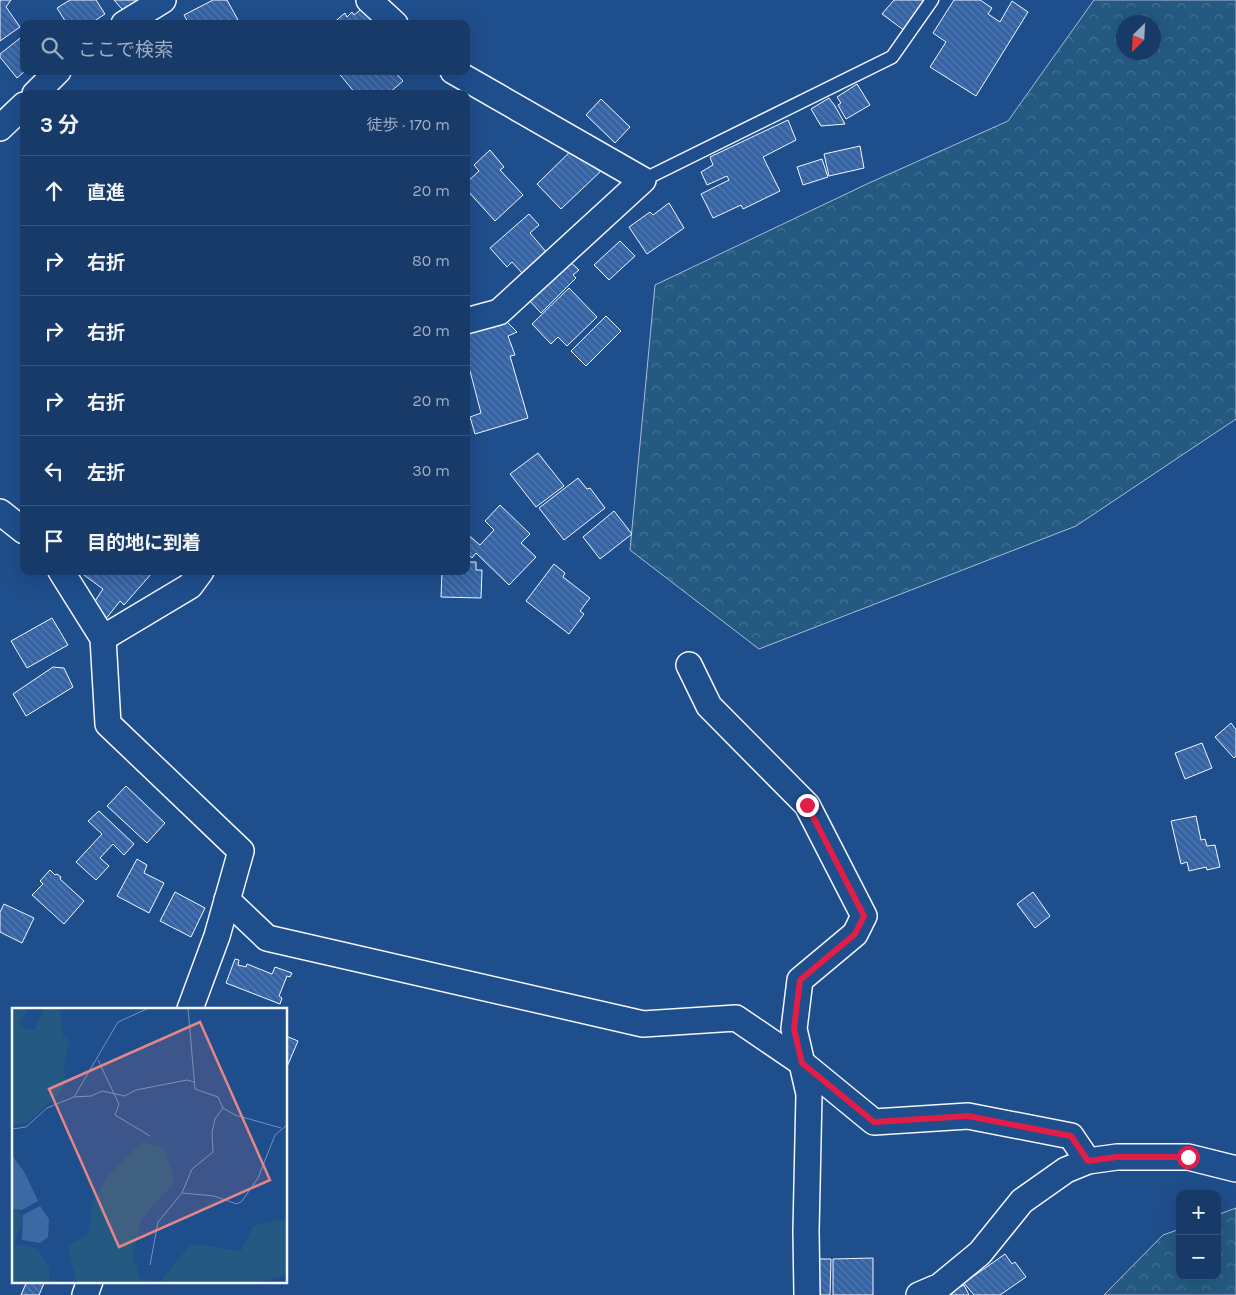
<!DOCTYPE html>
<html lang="ja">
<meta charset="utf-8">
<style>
body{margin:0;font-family:Karla,"Noto Sans JP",sans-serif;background:#20416f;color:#f1f3f6}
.controls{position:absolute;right:15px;bottom:15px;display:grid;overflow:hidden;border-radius:10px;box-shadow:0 5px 20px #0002}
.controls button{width:45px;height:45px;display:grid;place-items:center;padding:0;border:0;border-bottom:1px solid #36547d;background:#173a69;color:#f1f3f6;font:25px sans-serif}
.compass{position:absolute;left:1116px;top:15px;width:45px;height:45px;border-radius:50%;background:#173a69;box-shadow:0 5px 20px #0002;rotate:204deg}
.stop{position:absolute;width:15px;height:15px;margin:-11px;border:4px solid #e11d48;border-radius:50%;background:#fff}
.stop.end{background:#e11d48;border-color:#fff;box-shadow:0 1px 5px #0008}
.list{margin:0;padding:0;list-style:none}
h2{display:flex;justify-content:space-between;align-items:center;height:65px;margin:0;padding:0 20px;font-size:21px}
h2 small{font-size:16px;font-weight:400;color:#9eadc0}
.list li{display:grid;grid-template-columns:32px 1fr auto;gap:15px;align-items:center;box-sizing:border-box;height:70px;padding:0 20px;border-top:1px solid #36547d}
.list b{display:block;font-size:19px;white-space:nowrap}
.list em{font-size:16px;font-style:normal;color:#9eadc0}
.icon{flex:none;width:28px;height:28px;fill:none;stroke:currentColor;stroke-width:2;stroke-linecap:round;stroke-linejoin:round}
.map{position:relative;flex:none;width:1236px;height:1295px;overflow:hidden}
.search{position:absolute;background:#173a69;box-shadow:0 5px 20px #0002;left:20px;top:20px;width:450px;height:55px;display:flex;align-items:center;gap:12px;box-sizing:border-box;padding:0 18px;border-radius:10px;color:#9eadc0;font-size:19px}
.panel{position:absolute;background:#173a69;box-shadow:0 5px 20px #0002;left:20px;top:90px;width:450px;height:485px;border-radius:10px}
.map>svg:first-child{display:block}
.forest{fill:url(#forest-crowns);stroke:#a8bbd7;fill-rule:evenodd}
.building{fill:url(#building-back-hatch);stroke:#f2f6ff}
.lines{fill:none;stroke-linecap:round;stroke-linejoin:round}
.lane-casing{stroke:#f2f6ff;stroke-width:15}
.street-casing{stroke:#f2f6ff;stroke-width:28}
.lane{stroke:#1f4e8c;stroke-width:12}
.street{stroke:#1f4e8c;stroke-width:25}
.route{stroke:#e11d48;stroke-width:6}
.inset-road{fill:none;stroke:#7391ba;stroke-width:1}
.view{fill:#e38589;fill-opacity:0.15;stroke:#e38589;stroke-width:2.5}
.inset-edge{fill:none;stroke:#f2f6ff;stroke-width:2.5}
</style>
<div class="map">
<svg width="1236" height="1295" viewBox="0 0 1236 1295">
<defs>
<pattern id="forest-crowns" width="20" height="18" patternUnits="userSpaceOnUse" patternTransform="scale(1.25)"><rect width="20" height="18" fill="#245a82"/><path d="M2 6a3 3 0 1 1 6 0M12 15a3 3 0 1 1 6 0" fill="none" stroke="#447295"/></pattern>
<pattern id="building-back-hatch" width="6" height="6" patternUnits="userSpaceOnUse" patternTransform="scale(1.25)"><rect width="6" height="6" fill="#3563a3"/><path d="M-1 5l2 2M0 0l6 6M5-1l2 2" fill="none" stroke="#537ab1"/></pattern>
</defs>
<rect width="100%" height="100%" fill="#1f4e8c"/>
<!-- forest -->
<g class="forest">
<path d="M1094,0H1236V419L1076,526L759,649L630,550L655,285L869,183L1008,121ZM1124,22H1154V52H1124Z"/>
<path d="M1236,1208V1295H1104L1163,1235L1180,1229V1276H1217V1215Z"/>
</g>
<!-- building -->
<g class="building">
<path d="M0,0H11L6,7L20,27L0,41Z"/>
<path d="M70,0H96L105,14L90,24H67L57,8Z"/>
<path d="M114,0H172L135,24Z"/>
<path d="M213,0H227L238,20L231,24H189L184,15Z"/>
<path d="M894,0H932L905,31L882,14Z"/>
<path d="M954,0H980L992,8L988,14L1000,22L1012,1L1028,12L976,96L930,67L946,42L933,33Z"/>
<path d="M364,7L374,24H332L345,13L347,17L352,12L354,15Z"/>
<path d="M24,35V71H25L17,78L0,57V54Z"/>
<path d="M337,71H394L403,81L388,94H356Z"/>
<path d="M857,84L870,105L846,119L838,105L841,103L837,97Z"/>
<path d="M829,98L835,106L845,124L821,126L811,109Z"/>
<path d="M601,99L630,127L615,143L586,115Z"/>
<path d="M788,120L796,140L763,157L780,191L743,209L741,205L713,218L701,194L729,180L727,176L707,185L701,172L713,165L710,157Z"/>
<path d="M578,144L603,169L561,209L537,184Z"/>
<path d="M860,146L864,168L829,176L824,154Z"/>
<path d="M490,150L504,167L500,170L523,195L495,221L466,189V183L479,171L474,165Z"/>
<path d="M822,159L828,177L803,185L797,167Z"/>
<path d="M669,203L684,228L647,254L629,227L650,212L653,215Z"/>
<path d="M529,214L539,225L530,233L548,254L524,275L512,262L507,267L490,248Z"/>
<path d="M620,241L635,256L609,280L594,265Z"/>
<path d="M567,259L579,270L573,275L576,278L541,313L528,299Z"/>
<path d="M569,288L597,317L567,346L558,337L551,344L532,324Z"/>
<path d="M498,313L517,332L508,336L515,355L510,356L528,418L475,434L470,417L481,413L470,371L466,372V322Z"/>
<path d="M606,316L621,331L586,366L571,351Z"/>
<path d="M538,453L564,486L536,507L510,474Z"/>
<path d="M578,478L587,489L590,488L605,508L564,540L539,508Z"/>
<path d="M500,505L530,534L521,543L536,557L509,585L476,553L472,558L466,552V533L480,545L494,530L485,521Z"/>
<path d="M614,511L632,534L600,559L583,537Z"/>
<path d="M466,562H476V570H482L481,598L441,597L442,571H466Z"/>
<path d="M554,564L565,573L563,577L590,598L580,611L584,614L569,634L526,601Z"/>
<path d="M88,571H150L152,573L124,605L120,601L105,620L93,608L97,603L95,601L103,589L84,575Z"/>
<path d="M52,618L68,645L27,668L11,641Z"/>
<path d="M53,667L64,668L73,687L26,716L13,694Z"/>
<path d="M1231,723L1236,730V756L1234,758L1215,737Z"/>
<path d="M1202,743L1212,768L1185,779L1175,753Z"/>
<path d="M126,786L165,823L147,843L107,806Z"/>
<path d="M99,811L134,844L124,855L113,844L100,858L109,866L96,880L76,862L102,834L88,821Z"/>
<path d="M1196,816L1201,840L1205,839L1207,846L1215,845L1220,867L1207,870L1206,867L1189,871L1187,862L1181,864L1171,821Z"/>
<path d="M137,859L147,865L144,873L164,883L149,913L117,896Z"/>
<path d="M50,870L55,875L57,874L61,877L60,879L84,901L64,924L32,895L43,884L40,881Z"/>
<path d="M175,892L205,908L191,937L160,921Z"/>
<path d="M1033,892L1050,916L1035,928L1017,904Z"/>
<path d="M4,904L34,918L22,943L0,932V912Z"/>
<path d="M235,959L239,960L238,965L246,967L247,964L272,974L275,967L292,973L290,977L287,976L279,996L282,998L280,1004L226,983Z"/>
<path d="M286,1036L298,1041L286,1069Z"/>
<path d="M1005,1254L1012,1264L1015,1262L1026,1277L1000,1295H974L964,1283Z"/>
<path d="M873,1258V1295H833V1259Z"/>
<path d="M811,1259H831L830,1295H810Z"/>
<path d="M27,1281H45L39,1295H21Z"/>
<path d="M964,1285L969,1295H943Z"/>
</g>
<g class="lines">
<defs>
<path id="lane" d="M643,180L892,57L932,0"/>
<g id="street">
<path d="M369,0L395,24"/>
<path d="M124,24L163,0"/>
<path d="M453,71L643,180L499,312L466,321"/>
<path d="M35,94L58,71"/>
<path d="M0,128L24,105"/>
<path d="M0,512L24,531"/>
<path d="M61,571L103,638L108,724L241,851L217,936L190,1009"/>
<path d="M103,638L190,586L201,571"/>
<path d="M689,665L709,706L807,805L864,916L855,934L800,980L794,1029L809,1094L806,1231L807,1295"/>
<path d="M227,900L267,938L643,1024L736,1018L802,1063L874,1122L968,1116L1071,1136L1088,1161"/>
<path d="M85,1295L90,1281"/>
<path d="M919,1295L940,1286L980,1253L1022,1201L1066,1170L1088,1161L1117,1157H1188L1236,1169"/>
</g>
</defs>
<!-- lane casing -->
<use href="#lane" class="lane-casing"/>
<!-- street casing -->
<use href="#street" class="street-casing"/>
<!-- lane -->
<use href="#lane" class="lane"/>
<!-- street -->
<use href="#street" class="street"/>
</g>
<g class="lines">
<!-- route -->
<path class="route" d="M807,805L864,916L855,934L800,980L794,1029L802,1063L874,1122L968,1116L1071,1136L1088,1161L1117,1157H1188"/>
</g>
<!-- overview -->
<g transform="translate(12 1008)">
<rect width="275" height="275" fill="#1f4e8c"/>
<path d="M0,0H17L7,15L15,22H23L32,0H47L51,27L57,34L52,60L54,70L49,84L16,114L0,118ZM130,134L151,139L163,173L129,212L121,249L128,271L148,274L179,236L229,243L241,218L275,210V267L243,275H65L55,238L76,227L80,195L98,166ZM5,201L11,209L2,236L25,241L37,259V275H0V205Z" fill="#245a82"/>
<path d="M0,147L13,165L26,193L10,202L0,201ZM28,198L37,211L36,229L28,235L10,232L11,207Z" fill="#3b69a3"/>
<path class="inset-road" d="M176,0L183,81L206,89L211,100L223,107L269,120M86,52L107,96L103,107L138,128M62,89L79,88L90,83L113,88L124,82L175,72L182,74M0,121L14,119L35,100L62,89L106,14L137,0M170,185L202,188L225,196L230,193L246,170L263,127L275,117M138,257L146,214L170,185L180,161L201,144L200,124L203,111L211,100"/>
<path class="view" d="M188,14L258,172L107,239L37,81Z"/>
<rect width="275" height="275" class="inset-edge"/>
</g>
</svg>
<div class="controls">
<button>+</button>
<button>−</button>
</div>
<svg class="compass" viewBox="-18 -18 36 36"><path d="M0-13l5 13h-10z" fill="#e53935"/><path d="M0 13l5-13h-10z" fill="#9eadc0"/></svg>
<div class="stop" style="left:1188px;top:1157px"></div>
<div class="stop end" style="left:807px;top:805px"></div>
<div class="search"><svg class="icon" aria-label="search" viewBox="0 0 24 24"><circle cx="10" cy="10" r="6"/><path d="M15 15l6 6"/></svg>ここで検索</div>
<section class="panel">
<h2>3 分<small>徒歩 · 170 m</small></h2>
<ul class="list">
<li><svg class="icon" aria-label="ahead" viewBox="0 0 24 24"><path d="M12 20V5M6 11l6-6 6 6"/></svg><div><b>直進</b></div><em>20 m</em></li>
<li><svg class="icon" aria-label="right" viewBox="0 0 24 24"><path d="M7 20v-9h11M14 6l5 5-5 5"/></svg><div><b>右折</b></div><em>80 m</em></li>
<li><svg class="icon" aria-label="right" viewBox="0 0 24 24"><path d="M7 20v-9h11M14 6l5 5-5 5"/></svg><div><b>右折</b></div><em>20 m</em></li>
<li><svg class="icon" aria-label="right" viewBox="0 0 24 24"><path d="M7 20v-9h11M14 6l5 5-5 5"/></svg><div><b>右折</b></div><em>20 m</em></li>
<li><svg class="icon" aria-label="left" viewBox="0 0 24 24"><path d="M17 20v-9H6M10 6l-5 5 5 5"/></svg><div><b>左折</b></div><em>30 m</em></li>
<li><svg class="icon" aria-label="arrive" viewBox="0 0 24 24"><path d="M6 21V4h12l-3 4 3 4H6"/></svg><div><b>目的地に到着</b></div></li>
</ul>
</section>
</div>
